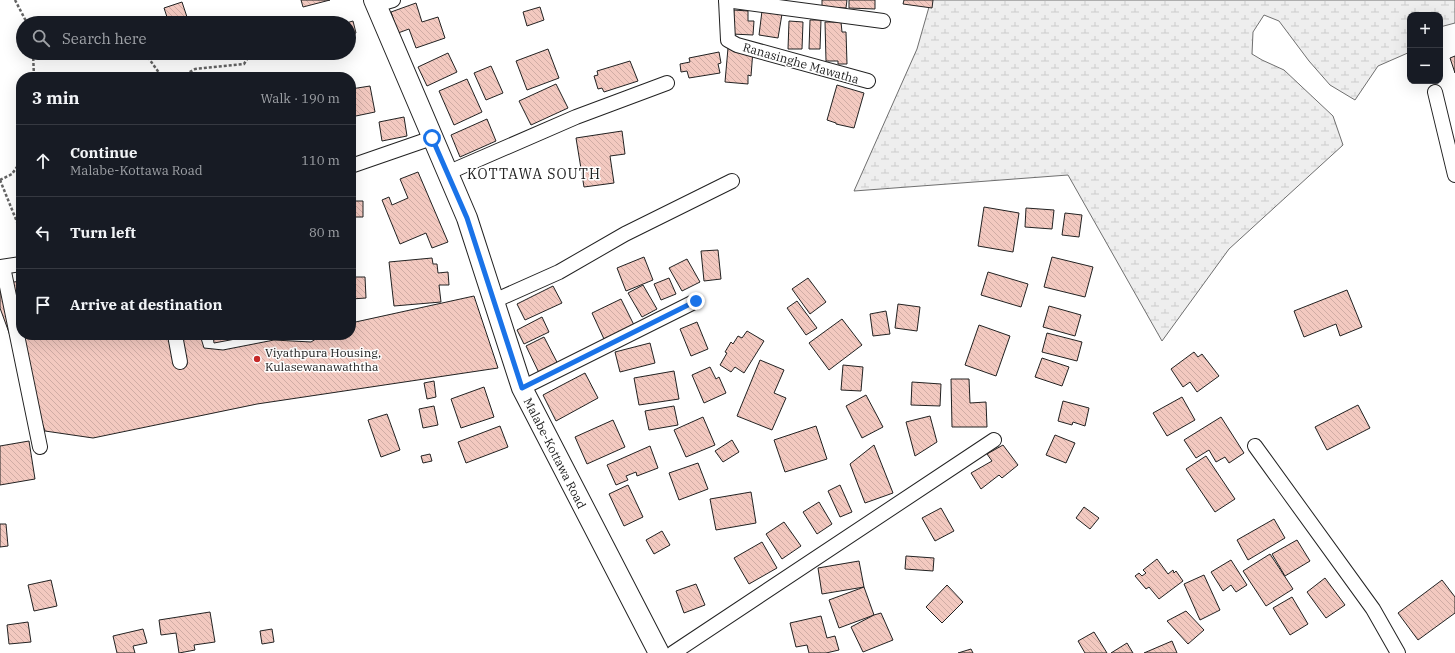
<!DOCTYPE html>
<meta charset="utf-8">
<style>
body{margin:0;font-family:"IBM Plex Serif",serif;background:#20242c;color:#f1f3f6}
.controls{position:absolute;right:12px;top:12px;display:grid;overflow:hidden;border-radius:8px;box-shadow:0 4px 16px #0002}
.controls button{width:36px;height:36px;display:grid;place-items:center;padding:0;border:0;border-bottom:1px solid #363941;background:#171b24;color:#f1f3f6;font:20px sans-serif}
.stop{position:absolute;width:12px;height:12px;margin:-9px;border:3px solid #1a73e8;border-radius:50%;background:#fff}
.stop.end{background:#1a73e8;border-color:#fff;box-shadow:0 1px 4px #0008}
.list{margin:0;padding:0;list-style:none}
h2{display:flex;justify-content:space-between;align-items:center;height:52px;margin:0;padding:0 16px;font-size:17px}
h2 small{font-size:13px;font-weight:400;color:#9ea1a6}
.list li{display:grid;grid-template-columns:26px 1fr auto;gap:12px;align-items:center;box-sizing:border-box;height:72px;padding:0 16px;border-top:1px solid #363941}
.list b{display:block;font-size:15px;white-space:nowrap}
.list p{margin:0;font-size:13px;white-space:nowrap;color:#9ea1a6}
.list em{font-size:13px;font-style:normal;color:#9ea1a6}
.icon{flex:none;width:22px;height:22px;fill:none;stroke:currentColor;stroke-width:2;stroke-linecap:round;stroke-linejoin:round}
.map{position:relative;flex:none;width:1455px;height:653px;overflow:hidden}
.search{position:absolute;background:#171b24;box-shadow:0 4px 16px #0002;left:16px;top:16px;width:340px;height:44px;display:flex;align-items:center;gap:10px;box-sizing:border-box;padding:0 14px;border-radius:22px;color:#9ea1a6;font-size:15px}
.panel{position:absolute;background:#171b24;box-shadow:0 4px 16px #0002;left:16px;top:72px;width:340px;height:268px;border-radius:16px}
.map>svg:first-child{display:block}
.wetland{fill:url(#wetland-marsh);stroke:#6f6f6f}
.building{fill:url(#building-back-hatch);stroke:#222}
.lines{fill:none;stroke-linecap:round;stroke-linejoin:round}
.street-casing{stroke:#222;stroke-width:16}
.secondary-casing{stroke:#222;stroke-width:22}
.path{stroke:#646464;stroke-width:2.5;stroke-dasharray:3 2;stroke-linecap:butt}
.street{stroke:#fff;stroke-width:14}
.secondary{stroke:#fff;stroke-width:20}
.route{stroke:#1a73e8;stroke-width:5}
.poi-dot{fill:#c62828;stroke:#fff;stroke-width:1.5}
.labels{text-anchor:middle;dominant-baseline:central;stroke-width:3;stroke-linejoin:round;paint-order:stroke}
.street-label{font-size:12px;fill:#222;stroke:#fff}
.poi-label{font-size:12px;fill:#222;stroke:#fff;text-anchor:start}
.quarter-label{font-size:14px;letter-spacing:1px;fill:#222;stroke:#fff}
</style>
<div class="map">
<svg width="1455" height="653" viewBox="0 0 1455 653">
<defs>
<pattern id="wetland-marsh" width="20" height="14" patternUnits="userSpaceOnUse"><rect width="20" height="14" fill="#eee"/><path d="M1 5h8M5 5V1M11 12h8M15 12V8" fill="none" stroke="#ccc"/></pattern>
<pattern id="building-back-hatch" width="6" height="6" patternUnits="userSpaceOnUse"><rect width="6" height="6" fill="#f3c9c0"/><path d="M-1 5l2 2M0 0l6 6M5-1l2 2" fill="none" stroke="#d0aca5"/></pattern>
</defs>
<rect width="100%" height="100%" fill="#fff"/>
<!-- wetland -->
<path class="wetland" d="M931,0H1455V23L1440,27V15H1410V52L1378,66L1355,100L1330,85L1309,61L1279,21L1264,15L1253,32L1252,54L1262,60L1284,70L1333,116L1343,145L1229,249L1162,341L1068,175L854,191L917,49Z"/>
<!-- building -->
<g class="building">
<path d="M301,0H330L303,7Z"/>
<path d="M822,0H847L846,8L822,7Z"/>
<path d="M849,0H875V9L849,8Z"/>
<path d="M904,0H933L932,8L903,4Z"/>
<path d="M182,2L188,20L179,23H169L164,8Z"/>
<path d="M416,3L422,22L438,17L445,38L416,48L409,29L398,33L391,12Z"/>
<path d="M540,7L544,20L527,26L523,12Z"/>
<path d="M734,10L748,11V21H754L753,35L732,34Z"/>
<path d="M762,11L782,14L778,38L759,35Z"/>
<path d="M810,20H821L820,49H809Z"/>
<path d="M353,21L356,33L349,35V23H346Z"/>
<path d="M789,21L803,22L802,49H788Z"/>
<path d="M825,22H841L842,32H846L847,64H838V61H826Z"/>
<path d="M728,48L753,50L751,76L748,75V84L725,82Z"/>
<path d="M548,49L559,78L527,90L516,61Z"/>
<path d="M719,52L721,63L718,64L720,73L689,78L687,71L681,72L680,64L690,62L689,58Z"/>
<path d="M448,53L457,72L427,86L418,67Z"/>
<path d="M1455,56V73L1450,58Z"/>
<path d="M630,61L638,81L604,92L602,88L598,89L594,76L598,75L597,71Z"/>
<path d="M491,66L503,93L486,100L474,73Z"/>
<path d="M298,74V77H290L289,75Z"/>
<path d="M467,79L482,112L454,125L439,91Z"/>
<path d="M556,84L568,108L531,125L519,101Z"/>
<path d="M837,85L864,93L854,128L836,124V123L827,120Z"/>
<path d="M370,86L375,112L351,117V89Z"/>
<path d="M404,117L407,136L382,141L379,122Z"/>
<path d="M487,119L496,141L460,157L451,135Z"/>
<path d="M622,131L625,154L610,156L614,183L584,187L576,138Z"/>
<path d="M418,172L448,242L432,248L426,233L400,244L382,200L389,197L392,205L408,198L400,179Z"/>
<path d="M351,188H352V201H363V217H355L354,229H351Z"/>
<path d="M984,207L1019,213L1013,252L978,246Z"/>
<path d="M1026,208L1054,210L1052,229L1025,227Z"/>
<path d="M1065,213L1082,215L1079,237L1062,235Z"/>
<path d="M718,250L721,279L704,281L701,251Z"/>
<path d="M644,257L653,280L626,291L617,268Z"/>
<path d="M1052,257L1093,267L1085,297L1044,287Z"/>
<path d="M432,258L433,264H437L438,273L448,272L449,285H439L441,302L394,306L389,262Z"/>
<path d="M687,259L700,282L682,291L669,268Z"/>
<path d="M988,272L1028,284L1021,307L981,295Z"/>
<path d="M351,274V277H365L366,298L351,299Z"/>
<path d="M669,278L676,294L661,300L654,284Z"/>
<path d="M808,278L826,302L810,314L792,289Z"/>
<path d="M21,281V335H200L204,348L223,350L274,340L311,342L322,335H351V323L474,296L498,368L257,404L93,438L45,431L0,308V284Z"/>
<path d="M643,285L657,309L642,317L628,293Z"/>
<path d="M553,286L562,303L525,320L517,304Z"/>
<path d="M1347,290L1362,327L1340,336L1336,324L1304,337L1294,311Z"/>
<path d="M621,299L634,325L604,339L592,313Z"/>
<path d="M797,301L817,328L806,335L787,308Z"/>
<path d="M898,304L920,307L917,331L895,328Z"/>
<path d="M1049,306L1081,315L1075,336L1043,327Z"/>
<path d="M886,311L890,334L873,336L870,314Z"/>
<path d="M542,317L549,332L524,344L517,330Z"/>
<path d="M842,319L862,345L829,370L809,343Z"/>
<path d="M697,322L708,349L691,356L680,329Z"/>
<path d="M979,325L1010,336L996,376L965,365Z"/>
<path d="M747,331L764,341L744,373L735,367L731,372L720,365L727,353L725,352L731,342L733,344L738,336L742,338Z"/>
<path d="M1047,333L1082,342L1077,361L1042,352Z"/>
<path d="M213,335H257L214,343Z"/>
<path d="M544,337L559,366L540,375L526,346Z"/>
<path d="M650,343L655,363L620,372L615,352Z"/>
<path d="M1194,352L1198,357L1202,354L1219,376L1197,392L1190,382L1183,387L1171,369Z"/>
<path d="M1042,358L1069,367L1062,386L1035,377Z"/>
<path d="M760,360L784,370L774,393L786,398L772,430L737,416Z"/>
<path d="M843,365L863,367L861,391L841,390Z"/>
<path d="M710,367L716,379L719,377L726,393L704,403L692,375Z"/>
<path d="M674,371L679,399L639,405L634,378Z"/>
<path d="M585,373L598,398L556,421L543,395Z"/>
<path d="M951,379H969L970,403L986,402L987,427H952Z"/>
<path d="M434,381L436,397L427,399L424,383Z"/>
<path d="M912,382L941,384L940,406L911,405Z"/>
<path d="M484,387L494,417L461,428L451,399Z"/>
<path d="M866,395L883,427L862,438L846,406Z"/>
<path d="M1182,397L1195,420L1167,436L1153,413Z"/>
<path d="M1063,401L1089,408L1085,426L1073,422L1072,425L1058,421Z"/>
<path d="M1358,405L1370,428L1327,450L1315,427Z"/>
<path d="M434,406L438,425L423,428L419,409Z"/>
<path d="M674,406L678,425L649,430L645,411Z"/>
<path d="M387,414L400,450L381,457L368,420Z"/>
<path d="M930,416L937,442L915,456L906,422Z"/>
<path d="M703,417L715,445L686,457L674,430Z"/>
<path d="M1221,417L1244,453L1229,463L1225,457L1216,462L1209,450L1196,458L1184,440Z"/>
<path d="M613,420L625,447L587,464L575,437Z"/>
<path d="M500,426L508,447L466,463L458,442Z"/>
<path d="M816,426L827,459L785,472L774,440Z"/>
<path d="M1055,435L1075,443L1066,463L1046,455Z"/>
<path d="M732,440L739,452L723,462L715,451Z"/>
<path d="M29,441L35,479L0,485V446Z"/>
<path d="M874,445L893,493L865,503L850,464Z"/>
<path d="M1003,445L1018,465L1002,478L999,475L981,489L971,473L992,461L987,454Z"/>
<path d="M650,446L658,468L637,476L636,472L626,476L628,480L616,485L607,465Z"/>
<path d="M430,454L432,461L423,463L421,456Z"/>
<path d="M1206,456L1235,499L1215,512L1186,469Z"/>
<path d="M698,463L708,489L679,500L669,473Z"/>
<path d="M628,485L643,517L624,526L609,494Z"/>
<path d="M840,485L852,512L840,517L828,491Z"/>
<path d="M751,492L756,523L716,530L710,499Z"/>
<path d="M819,502L832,524L817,534L803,512Z"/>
<path d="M1084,507L1099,518L1090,529L1076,518Z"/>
<path d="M941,508L954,531L935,541L922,518Z"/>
<path d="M1274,519L1285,538L1248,560L1237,540Z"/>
<path d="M784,522L801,546L782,559L766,534Z"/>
<path d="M0,524H6L8,546L0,547Z"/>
<path d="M662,531L670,545L654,554L646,540Z"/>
<path d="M1297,540L1310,561L1285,576L1272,554Z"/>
<path d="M762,542L777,568L749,584L734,558Z"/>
<path d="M1270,554L1293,589L1266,606L1243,571Z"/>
<path d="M906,556L934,558L933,571L905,569Z"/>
<path d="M1157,559L1168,574L1173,570L1174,573L1176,571L1183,581L1159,599L1149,587L1146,589L1135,576L1139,573L1142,576L1146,573L1143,570Z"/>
<path d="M1231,560L1247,585L1236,592L1231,585L1223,591L1211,572Z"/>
<path d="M859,561L864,587L822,594L818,568Z"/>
<path d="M1204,575L1220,610L1200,620L1184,584Z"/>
<path d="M1325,578L1345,605L1326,618L1307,592Z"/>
<path d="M51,580L57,606L34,611L28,585Z"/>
<path d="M1442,580L1455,597V613L1418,640L1398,613Z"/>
<path d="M696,584L705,605L684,613L676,591Z"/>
<path d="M947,585L963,602L942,623L926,607Z"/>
<path d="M864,587L874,615L839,628L829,600Z"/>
<path d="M1292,597L1308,624L1290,635L1273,608Z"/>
<path d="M1186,611L1204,630L1188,644L1167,621Z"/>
<path d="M210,612L215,642L194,645L195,650L179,653L176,633L161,635L159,620Z"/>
<path d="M881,613L893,640L863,652L851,627L874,615Z"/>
<path d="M821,616L827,638L835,636L839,650L826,653H809L807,645L796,647L790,623Z"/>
<path d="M28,622L31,642L9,644L7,625Z"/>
<path d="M143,629L147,643L133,646L135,653H117L113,636Z"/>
<path d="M272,629L274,642L262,644L260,631Z"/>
<path d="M1094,632L1107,653H1085L1078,641Z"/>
<path d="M1172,641L1177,653H1144Z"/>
<path d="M1127,643L1133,653H1111Z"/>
<path d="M971,649L973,653H958Z"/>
</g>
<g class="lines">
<defs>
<g id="street">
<path d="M726,0L728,40L737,45L868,81"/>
<path d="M726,0L883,21"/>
<path d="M376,5L393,0"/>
<path d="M1435,92L1455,175"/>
<path d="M351,166L432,138"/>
<path d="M447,173L576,117L667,83"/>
<path d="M0,267L21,264"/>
<path d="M3,267L40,447"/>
<path d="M494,301L559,272L625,234L732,181"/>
<path d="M175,335L180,362"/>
<path d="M522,388L696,301"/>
<path d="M1255,446L1373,609L1398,653"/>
<path d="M673,653L994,440"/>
</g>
<path id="secondary" d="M374,0L467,218L522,388L659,653"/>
</defs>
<!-- street casing -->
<use href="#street" class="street-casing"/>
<!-- secondary casing -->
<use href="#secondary" class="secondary-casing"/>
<!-- path -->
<g class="path">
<path d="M15,0L27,23"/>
<path d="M264,23L265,19"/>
<path d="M33,53L34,77"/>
<path d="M145,53L162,77"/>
<path d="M181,77L195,69L244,64L251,53"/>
<path d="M0,180L17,222L21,224"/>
<path d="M0,180L12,174L21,161"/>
</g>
<!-- street -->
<use href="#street" class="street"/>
<!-- secondary -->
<use href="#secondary" class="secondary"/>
</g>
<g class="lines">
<!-- route -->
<path class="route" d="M432,138L467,218L522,388L696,301"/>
</g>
<!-- markers -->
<circle class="poi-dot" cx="257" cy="359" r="4"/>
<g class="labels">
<!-- street labels -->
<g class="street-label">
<text transform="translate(801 63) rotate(16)">Ranasinghe Mawatha</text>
<text transform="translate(555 453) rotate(63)">Malabe-Kottawa Road</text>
</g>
<!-- poi labels -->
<g class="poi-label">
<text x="265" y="352">Viyathpura Housing,<tspan x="265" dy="14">Kulasewanawaththa</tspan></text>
</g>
<!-- quarter labels -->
<g class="quarter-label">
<text x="534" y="174">KOTTAWA SOUTH</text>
</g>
</g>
</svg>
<div class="controls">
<button>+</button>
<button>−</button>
</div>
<div class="stop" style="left:432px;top:138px"></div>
<div class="stop end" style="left:696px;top:301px"></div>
<div class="search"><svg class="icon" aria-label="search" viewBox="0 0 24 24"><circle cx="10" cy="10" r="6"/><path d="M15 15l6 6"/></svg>Search here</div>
<section class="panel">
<h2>3 min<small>Walk · 190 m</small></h2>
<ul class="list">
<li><svg class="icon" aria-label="ahead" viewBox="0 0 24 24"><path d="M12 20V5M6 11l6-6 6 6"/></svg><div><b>Continue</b><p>Malabe-Kottawa Road</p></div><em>110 m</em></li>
<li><svg class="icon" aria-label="left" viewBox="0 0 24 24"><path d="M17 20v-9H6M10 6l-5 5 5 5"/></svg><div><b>Turn left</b></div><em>80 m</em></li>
<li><svg class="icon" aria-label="arrive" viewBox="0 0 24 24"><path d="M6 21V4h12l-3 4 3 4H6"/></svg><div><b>Arrive at destination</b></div></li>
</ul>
</section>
</div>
